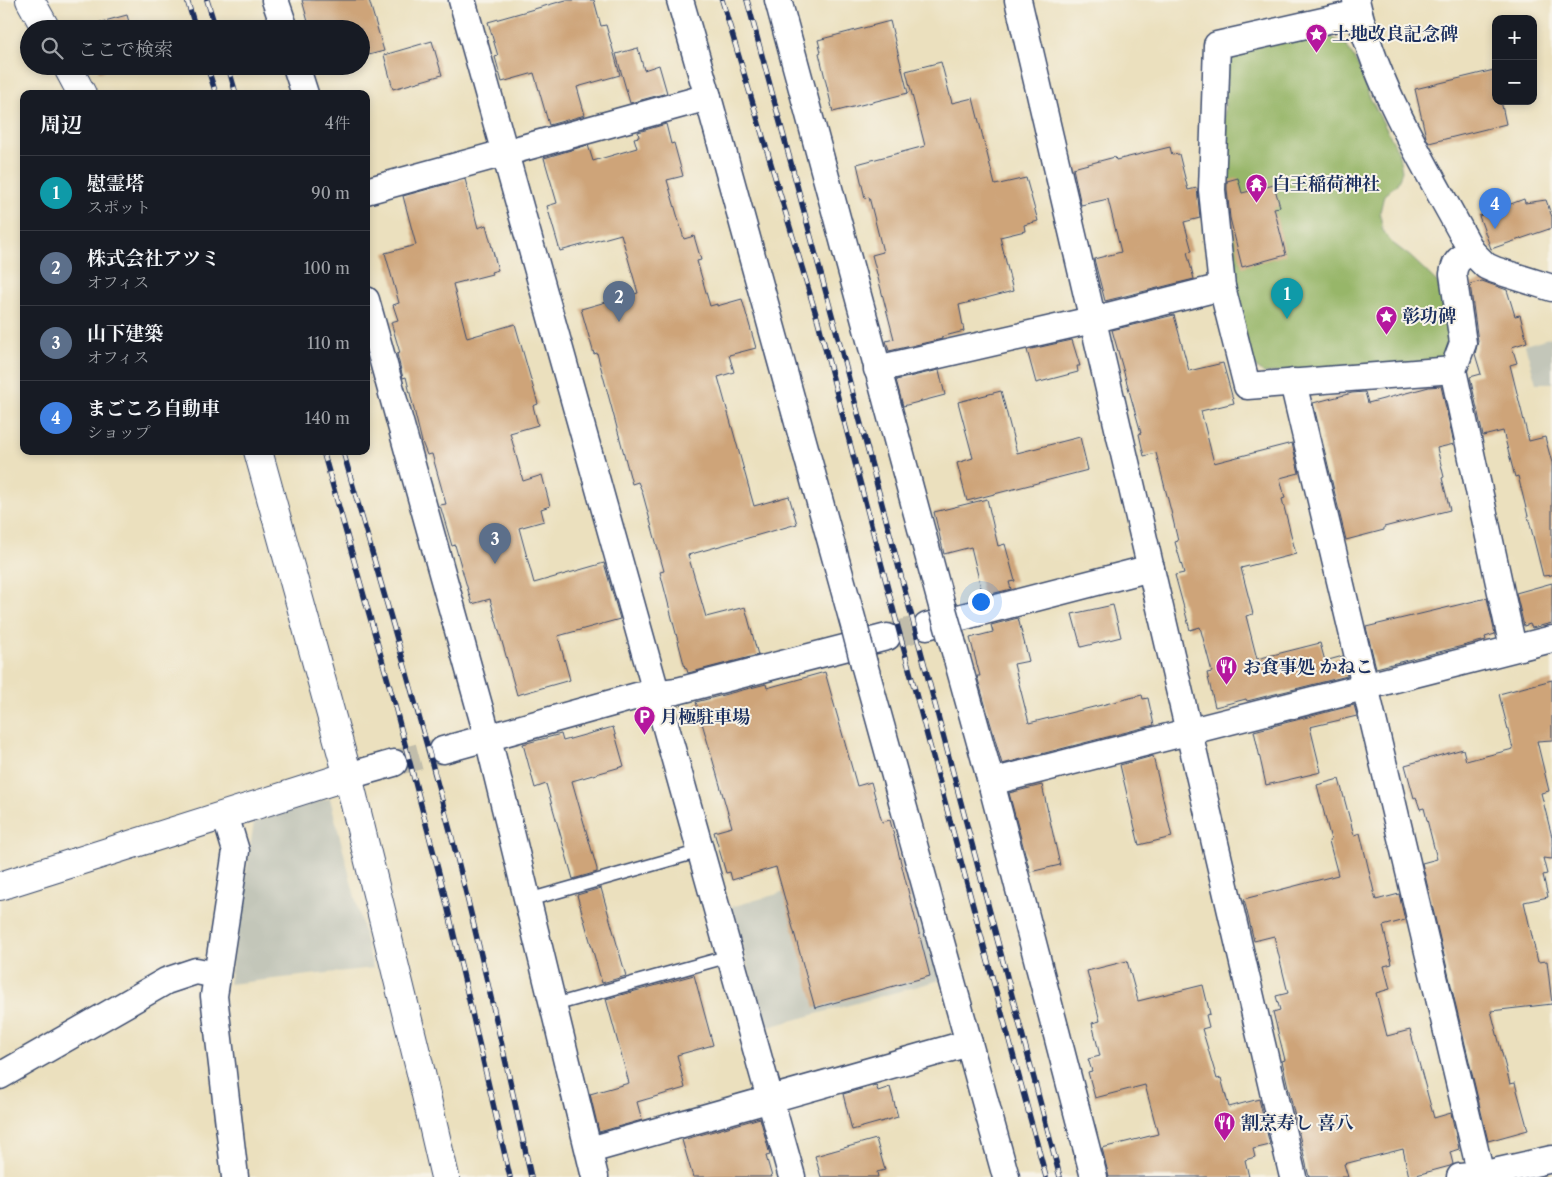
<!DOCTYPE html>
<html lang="ja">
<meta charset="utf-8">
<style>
body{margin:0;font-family:"Libre Caslon Text","Noto Serif JP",serif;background:#242831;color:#f1f3f6}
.controls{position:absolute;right:15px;top:15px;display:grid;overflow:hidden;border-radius:10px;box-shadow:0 2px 8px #0003}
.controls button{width:45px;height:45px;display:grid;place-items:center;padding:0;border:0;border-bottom:1px solid #363941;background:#171b24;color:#f1f3f6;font:25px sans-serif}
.you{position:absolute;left:980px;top:601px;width:18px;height:18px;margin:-12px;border:4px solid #fff;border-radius:50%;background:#1a73e8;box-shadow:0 0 0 8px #1a73e833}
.badge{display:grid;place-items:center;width:32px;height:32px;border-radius:50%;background:#d690ce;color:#fff;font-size:16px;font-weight:700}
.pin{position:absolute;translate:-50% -41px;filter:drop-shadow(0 1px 2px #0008)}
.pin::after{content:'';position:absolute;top:26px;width:18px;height:15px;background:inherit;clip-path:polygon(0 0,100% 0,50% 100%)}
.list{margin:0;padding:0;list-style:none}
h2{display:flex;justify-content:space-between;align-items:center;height:65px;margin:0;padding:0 20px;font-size:21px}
h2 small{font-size:16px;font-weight:400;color:#9ea1a6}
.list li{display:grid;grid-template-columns:32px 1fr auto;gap:15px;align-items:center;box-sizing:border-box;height:75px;padding:0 20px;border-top:1px solid #363941}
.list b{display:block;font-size:19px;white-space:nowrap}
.list p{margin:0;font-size:16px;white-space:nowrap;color:#9ea1a6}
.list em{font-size:16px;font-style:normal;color:#9ea1a6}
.icon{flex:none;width:28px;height:28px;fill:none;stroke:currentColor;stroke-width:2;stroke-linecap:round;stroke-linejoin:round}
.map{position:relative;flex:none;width:1552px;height:1177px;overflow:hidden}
.search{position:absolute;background:#171b24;box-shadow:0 2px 8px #0003;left:20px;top:20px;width:350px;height:55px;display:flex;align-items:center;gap:12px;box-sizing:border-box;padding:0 18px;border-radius:28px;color:#9ea1a6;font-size:19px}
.panel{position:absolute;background:#171b24;box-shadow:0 2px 8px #0003;left:20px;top:90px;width:350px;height:365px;border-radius:10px}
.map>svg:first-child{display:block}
.industrial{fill:#c3c6b9}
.forest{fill:#97b669;stroke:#597264}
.building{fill:#cea479}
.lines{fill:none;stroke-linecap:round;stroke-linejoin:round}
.street-tunnel{stroke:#c1bdab;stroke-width:26;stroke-dasharray:26 13;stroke-linecap:butt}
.lane-casing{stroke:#3a4a6c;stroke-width:15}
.street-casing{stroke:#3a4a6c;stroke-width:29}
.secondary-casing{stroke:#3a4a6c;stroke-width:30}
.lane{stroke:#fff;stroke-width:12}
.street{stroke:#fff;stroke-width:26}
.secondary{stroke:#fff;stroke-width:28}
.rail-casing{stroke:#1b2f5e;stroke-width:5.5}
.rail{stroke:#f7f3e8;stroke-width:4;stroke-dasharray:11;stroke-linecap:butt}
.street-bridge-casing{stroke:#3a4a6c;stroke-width:29;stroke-linecap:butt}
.street-bridge{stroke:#fff;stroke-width:26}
.labels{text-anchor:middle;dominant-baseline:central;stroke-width:4;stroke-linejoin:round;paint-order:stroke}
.poi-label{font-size:18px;font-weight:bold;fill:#1b2f5e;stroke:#f7f3e8;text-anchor:start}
</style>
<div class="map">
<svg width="1552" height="1177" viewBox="0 0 1552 1177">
<rect width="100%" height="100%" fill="#f7f3e8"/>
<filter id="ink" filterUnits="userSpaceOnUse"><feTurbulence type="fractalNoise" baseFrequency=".02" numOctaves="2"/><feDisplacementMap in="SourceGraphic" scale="10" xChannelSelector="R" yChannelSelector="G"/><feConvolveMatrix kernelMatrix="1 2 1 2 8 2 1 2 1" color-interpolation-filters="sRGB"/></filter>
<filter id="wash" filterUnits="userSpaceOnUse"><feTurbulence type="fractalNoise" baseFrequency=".0096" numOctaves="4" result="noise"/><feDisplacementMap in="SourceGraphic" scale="20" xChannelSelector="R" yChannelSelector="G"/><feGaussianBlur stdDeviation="1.12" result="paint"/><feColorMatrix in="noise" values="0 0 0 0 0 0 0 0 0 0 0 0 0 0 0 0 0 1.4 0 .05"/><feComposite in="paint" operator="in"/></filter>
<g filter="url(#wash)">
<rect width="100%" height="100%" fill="#ebe0be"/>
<!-- industrial -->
<g class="industrial">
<path d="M1552,337V388V383H1536L1525,345Z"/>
<path d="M330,798L373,968L229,984L254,822Z"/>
<path d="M910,857L944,979L765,1028L731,907Z"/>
</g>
<!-- forest -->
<path class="forest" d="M1308,33L1327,35L1346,45L1358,65L1369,96L1398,151L1402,171L1397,184L1384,195L1380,212L1382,229L1391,242L1411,257L1437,282L1449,305L1454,342L1448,355L1437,361L1264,373L1254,366L1230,286L1220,190L1228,55Z"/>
<g id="blocks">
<!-- building -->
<g class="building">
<path d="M302,0H369L384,51L361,57V29H310Z"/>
<path d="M566,0H594L601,26L606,25L620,75L577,87L585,115L549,125L534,73L502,82L495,57L498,56L488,22Z"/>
<path d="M127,15L131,29H86V26Z"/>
<path d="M890,21L908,93L833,112L819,53L821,52L818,40Z"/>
<path d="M432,41L442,75L393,89L384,55Z"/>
<path d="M638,48L644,70L659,65L667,93L630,103L616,54Z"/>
<path d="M941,62L952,103L973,98L995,185L1026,178L1038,221L1024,225L1025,231L1000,237L1013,291L959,305L964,331L941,337L942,339L889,351L886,341L894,339L872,255L883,252L869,197L865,198L857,164L925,146L906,71Z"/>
<path d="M97,66H121L99,72Z"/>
<path d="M1494,70L1496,80V101H1501L1506,124L1429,143L1426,137L1415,89Z"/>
<path d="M666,124L671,144L674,143L683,176L667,180L684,239L694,236L701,260L697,261L710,306L717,304V306L742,299L756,348L729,355L734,372L718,377L754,506L789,496L797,524L688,555L706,617L745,607L758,655L688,673L686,667L685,668L660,572L664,571L642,491L638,482L632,484L597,353L594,354L581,309L638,293L621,234L560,251L547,206L557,203L544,158L588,145L593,161L637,148L634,138L639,137L638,132Z"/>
<path d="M1170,147L1172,155L1179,154L1188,190L1197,188L1200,218L1184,222L1192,251L1187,252L1194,279L1105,301L1094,259L1121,252L1108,199L1081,205L1073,168L1115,157L1116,160Z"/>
<path d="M1238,178L1242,193L1274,185L1280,207L1274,208L1286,255L1242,267L1230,218L1227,189V181Z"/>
<path d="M465,179L478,228L486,225L498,270L491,272L492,274L453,284L467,338L515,324L538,404L533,406L538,425L510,433L523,481L542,475L550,506L541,509L544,521L519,528L534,583L604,563L620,619L558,636L570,680L517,695L490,599L472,604L455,545L452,546L440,505L446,504L432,454L427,455L422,442L406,377L403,378L397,354L400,353L391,322L398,320L393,305L399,303L385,253L416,245L403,196Z"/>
<path d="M1524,199L1525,203L1546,200L1552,217V228L1491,249L1479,216Z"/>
<path d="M1482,281L1507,290L1515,316L1520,315L1527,342L1512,347L1517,363L1510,365L1529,441L1545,437L1552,463V575L1543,576L1518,476L1515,477L1503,431L1483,436L1470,377L1481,374L1475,354L1478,341L1470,284Z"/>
<path d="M1174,315L1189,371L1223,363L1234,403L1201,411L1214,463L1292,443L1299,473L1280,478L1285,498L1282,499L1296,554L1241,568L1253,614L1246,616L1257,659L1320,643L1325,661L1343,656L1347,676L1247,701L1246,699L1215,707L1207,673L1212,672L1200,627L1190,630L1175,575L1184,573L1175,542L1178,541L1171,511L1156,453L1144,456L1139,434L1141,433L1112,330Z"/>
<path d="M1072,340L1080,366H1077L1078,372L1036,383L1027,350Z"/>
<path d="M939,370L945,395L903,406L896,380Z"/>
<path d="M1441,386L1454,444L1437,448L1444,477L1442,478L1450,510L1384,527V530L1346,540L1313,403L1352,393L1365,392L1368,403L1429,387Z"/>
<path d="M1001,391L1017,453L1080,437L1088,470L967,501L957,463L973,458L958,402Z"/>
<path d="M987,499L998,546L1005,544L1015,581L1009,582L1011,589L983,596L971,547L944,554L934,512Z"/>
<path d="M1552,583V623L1532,628L1530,624L1524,626L1516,593Z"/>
<path d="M1487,598L1495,634L1485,637L1486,640L1376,668L1366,627Z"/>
<path d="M1113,605L1121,637L1081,647L1072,614Z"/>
<path d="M1018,618L1029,661L1014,664L1029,723L1142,695L1143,699L1148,698L1154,725L1002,764L977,676H980L970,638L993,632L991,625Z"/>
<path d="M825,672L857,786L871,782L882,822L890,820L930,976L815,1008L776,867L732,880L730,872L726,873L714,832L732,827L696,702L766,684L767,688Z"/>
<path d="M1552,680V740L1537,741L1549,791L1541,793L1552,837V859L1543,858L1547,874L1543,875L1548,897L1524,902L1538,962L1547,961L1552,1004L1491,1011L1510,1084L1515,1083L1528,1130L1488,1141L1422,863L1437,859L1424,808L1420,809L1416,797L1414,798L1405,765L1463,749L1466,761L1513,749L1499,694Z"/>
<path d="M1354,705L1357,716L1310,727L1321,772L1266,785L1254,731Z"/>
<path d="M613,727L624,766L572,781L597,869V872L573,879L546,784L535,788L523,744L561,734L563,741Z"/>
<path d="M1153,756L1172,837L1139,845L1120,765Z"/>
<path d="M1339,779L1354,835L1360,833L1376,900L1399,894L1405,920L1383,926L1392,964L1384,966L1390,989L1376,993L1387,1036L1410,1030L1434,1118L1451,1113L1459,1149L1450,1152L1453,1164L1450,1166L1409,1177L1403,1149L1344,1164L1348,1177H1309L1282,1061L1285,1060L1273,1012L1280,1010L1276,996L1288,993L1274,936L1254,941L1244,899L1338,875L1329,841L1331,840L1317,785Z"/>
<path d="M1042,785L1060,865L1030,872L1009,793Z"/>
<path d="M601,888L626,976L602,983L577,895Z"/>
<path d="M1127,961L1138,1001L1203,985L1210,1014L1206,1015L1209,1027L1202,1029L1217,1079L1221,1078L1229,1107L1259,1099L1270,1145L1253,1149L1255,1157L1245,1160L1249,1177H1109L1102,1148L1158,1134L1145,1085L1095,1098L1088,1072L1092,1071L1088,1059L1100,1056L1092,1023L1100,1021L1087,971Z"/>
<path d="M694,975L713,1045L677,1055L685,1088L637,1102L642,1120L599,1132L590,1094L629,1083L606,999Z"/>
<path d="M876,1085L878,1091L890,1087L898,1117L852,1130L843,1094Z"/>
<path d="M760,1118L770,1155L766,1156L772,1177H693L682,1140Z"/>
<path d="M876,1139L885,1170L877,1172L878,1177H821L815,1156Z"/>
</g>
</g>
</g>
<g filter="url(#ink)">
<use href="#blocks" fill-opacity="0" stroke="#3a4a6c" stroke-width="1"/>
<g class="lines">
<!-- street-tunnel -->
<g class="street-tunnel">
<path d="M887,637L927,626"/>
<path d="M394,763L443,750"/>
</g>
<defs>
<g id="lane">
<path d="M528,900L701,851"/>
<path d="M554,1005L730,956"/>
</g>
<g id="street">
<path d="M275,0L285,29"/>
<path d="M462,0L792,1177"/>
<path d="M680,0L708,97L855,629"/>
<path d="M778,0L942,606"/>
<path d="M1018,0L1293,1177"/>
<path d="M1356,0C1376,90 1429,171 1472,252L1486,266L1495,270L1552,288"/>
<path d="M1359,13L1217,45L1212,190L1222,287L1247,386L1453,370"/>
<path d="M296,66L305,94"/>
<path d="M366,191L708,97"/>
<path d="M1472,252C1460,258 1455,260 1453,274L1463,343L1453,370L1513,648"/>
<path d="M366,300L488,738L595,1177"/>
<path d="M877,369L1092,320L1222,287"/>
<path d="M1294,382L1295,391L1481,1175"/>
<path d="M927,626L1151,568"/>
<path d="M952,641L991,782L1094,1177"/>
<path d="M864,664L1006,1177"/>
<path d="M443,750L637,696L677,691L887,637"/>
<path d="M348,776L394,763"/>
<path d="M991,782L1552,639"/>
<path d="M225,815L236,851L214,996L235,1177"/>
<path d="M0,1076L166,981L196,971L217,975"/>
<path d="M590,1150L969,1043"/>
<path d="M1460,1177L1481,1175L1552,1159"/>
</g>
<g id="secondary">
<path d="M30,0L46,29"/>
<path d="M67,66L82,94"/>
<path d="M258,451L348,776L420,1069L445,1177"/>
<path d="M0,886L348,776"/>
</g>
</defs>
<!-- lane casing -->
<use href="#lane" class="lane-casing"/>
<!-- street casing -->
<use href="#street" class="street-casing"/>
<!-- secondary casing -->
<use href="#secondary" class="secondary-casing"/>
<!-- lane -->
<use href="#lane" class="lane"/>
<!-- street -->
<use href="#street" class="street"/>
<!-- secondary -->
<use href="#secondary" class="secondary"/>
<defs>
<g id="rail">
<path d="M187,0L196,29"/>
<path d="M207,0L216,29"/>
<path d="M722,0L818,321L896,620L1046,1177"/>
<path d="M747,0L832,315L1060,1177"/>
<path d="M207,66L216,94"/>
<path d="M228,66L236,94"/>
<path d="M323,451L392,695L444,892L510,1177"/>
<path d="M343,451C384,596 428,740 464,885C488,982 510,1079 531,1177"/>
</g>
</defs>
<!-- rail casing -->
<use href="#rail" class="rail-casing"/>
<!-- rail -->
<use href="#rail" class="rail"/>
<defs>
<g id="street-bridge">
<path d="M942,606L952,641"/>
<path d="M855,629L864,664"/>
</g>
</defs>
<!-- street-bridge casing -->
<use href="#street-bridge" class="street-bridge-casing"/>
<!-- street-bridge -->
<use href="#street-bridge" class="street-bridge"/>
</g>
</g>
<!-- icons -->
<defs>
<symbol id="sight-pin" viewBox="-11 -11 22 30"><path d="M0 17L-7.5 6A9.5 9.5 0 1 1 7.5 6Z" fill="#b5179e" stroke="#f7f3e8"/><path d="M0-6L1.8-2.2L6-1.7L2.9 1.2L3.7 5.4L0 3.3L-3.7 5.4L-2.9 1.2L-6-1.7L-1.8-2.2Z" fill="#fff"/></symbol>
<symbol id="temple-pin" viewBox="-11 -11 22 30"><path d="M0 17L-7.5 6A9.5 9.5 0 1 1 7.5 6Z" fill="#b5179e" stroke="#f7f3e8"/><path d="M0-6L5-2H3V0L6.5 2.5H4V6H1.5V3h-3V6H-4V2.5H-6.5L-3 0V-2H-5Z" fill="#fff"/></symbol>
<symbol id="restaurant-pin" viewBox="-11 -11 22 30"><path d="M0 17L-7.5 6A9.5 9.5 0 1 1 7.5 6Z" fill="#b5179e" stroke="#f7f3e8"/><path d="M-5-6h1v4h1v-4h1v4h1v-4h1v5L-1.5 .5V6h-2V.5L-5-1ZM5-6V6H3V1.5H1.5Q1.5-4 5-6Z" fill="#fff"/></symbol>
<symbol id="parking-pin" viewBox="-11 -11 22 30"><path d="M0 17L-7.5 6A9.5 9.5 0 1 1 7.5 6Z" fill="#b5179e" stroke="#f7f3e8"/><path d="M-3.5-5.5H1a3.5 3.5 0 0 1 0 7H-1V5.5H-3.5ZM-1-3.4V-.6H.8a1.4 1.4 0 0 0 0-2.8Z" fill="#fff"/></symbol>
</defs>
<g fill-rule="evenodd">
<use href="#sight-pin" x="1304" y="22" width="25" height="34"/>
<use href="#temple-pin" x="1244" y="172" width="25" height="34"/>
<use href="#sight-pin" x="1374" y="304" width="25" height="34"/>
<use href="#restaurant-pin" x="1214" y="654" width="25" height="34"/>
<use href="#parking-pin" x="632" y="704" width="25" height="34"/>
<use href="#restaurant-pin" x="1212" y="1110" width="25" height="34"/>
</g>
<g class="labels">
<!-- poi labels -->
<g class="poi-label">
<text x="1332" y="34">土地改良記念碑</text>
<text x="1272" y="184">白王稲荷神社</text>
<text x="1402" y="316">彰功碑</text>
<text x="1243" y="667">お食事処 かねこ</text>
<text x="660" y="717">月極駐車場</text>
<text x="1241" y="1123">割烹寿し 喜八</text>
</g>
</g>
</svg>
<div class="controls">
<button>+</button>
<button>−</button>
</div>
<div class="you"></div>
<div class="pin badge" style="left:1287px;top:319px;background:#0f9aa8">1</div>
<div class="pin badge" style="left:619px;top:322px;background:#5c6f8a">2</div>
<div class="pin badge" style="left:495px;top:564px;background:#5c6f8a">3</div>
<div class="pin badge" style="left:1495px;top:229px;background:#3f7fe0">4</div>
<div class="search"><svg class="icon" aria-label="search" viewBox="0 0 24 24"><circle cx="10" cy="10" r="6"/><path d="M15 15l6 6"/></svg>ここで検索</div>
<section class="panel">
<h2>周辺<small>4件</small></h2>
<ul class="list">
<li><span class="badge" style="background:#0f9aa8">1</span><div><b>慰霊塔</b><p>スポット</p></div><em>90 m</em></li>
<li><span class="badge" style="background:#5c6f8a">2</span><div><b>株式会社アツミ</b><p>オフィス</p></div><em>100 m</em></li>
<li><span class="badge" style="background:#5c6f8a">3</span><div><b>山下建築</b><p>オフィス</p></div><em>110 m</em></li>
<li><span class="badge" style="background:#3f7fe0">4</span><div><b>まごころ自動車</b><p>ショップ</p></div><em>140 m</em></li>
</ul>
</section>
</div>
